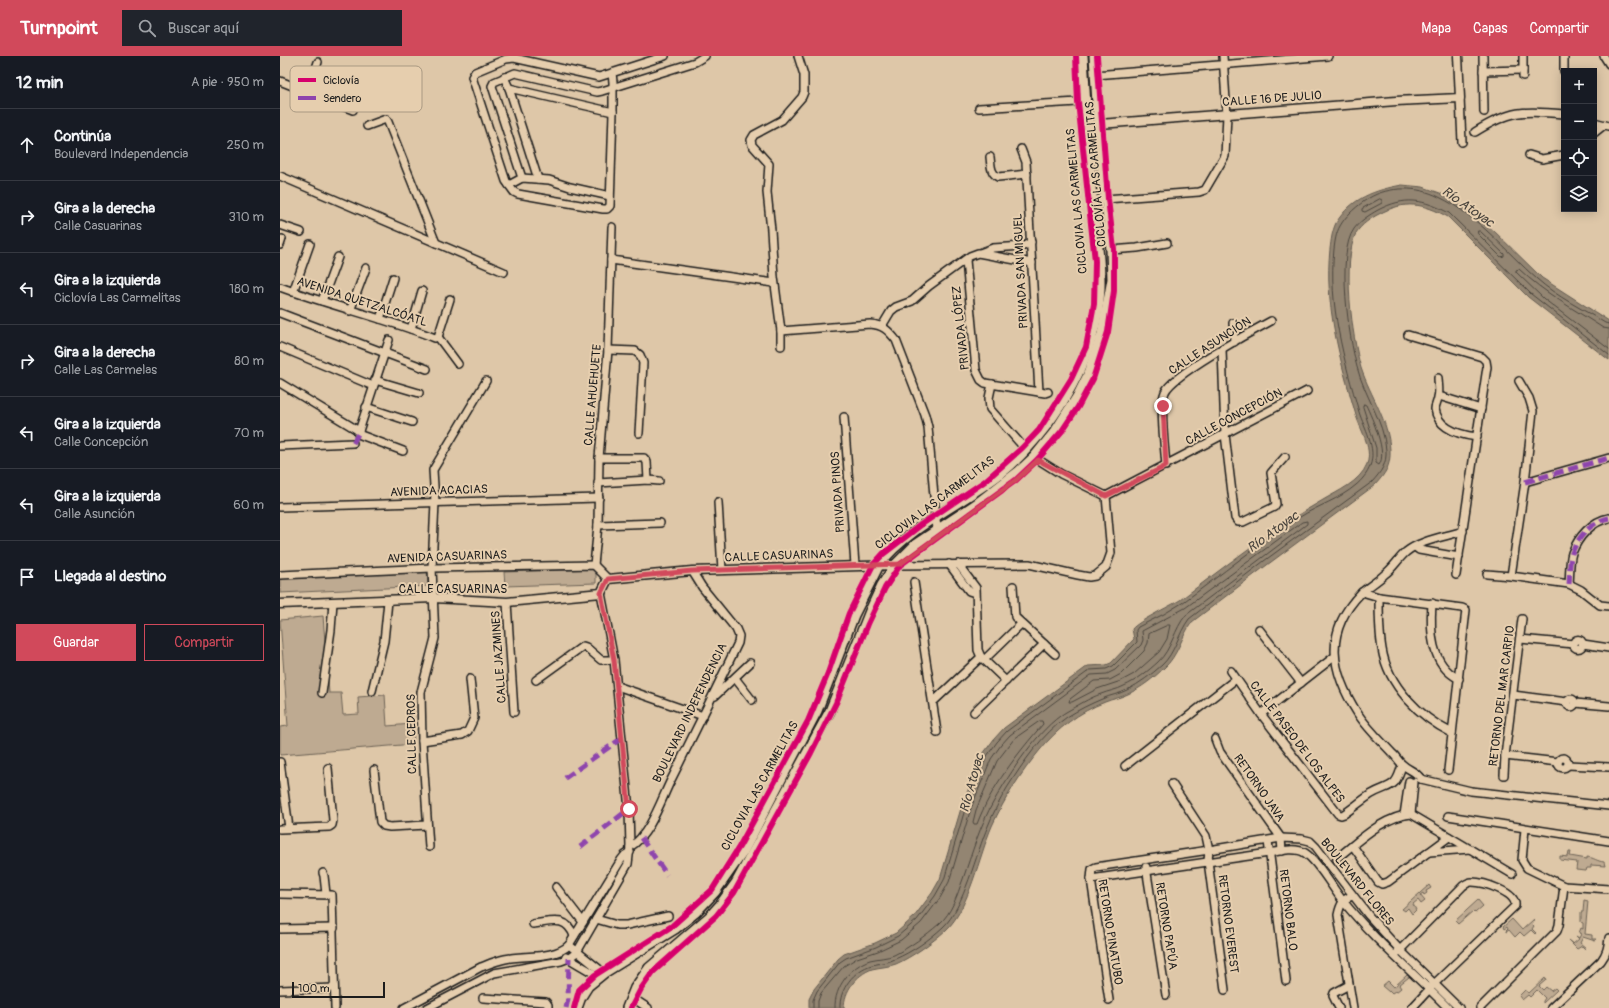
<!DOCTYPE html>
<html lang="es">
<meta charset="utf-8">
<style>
body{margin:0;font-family:Pangolin,sans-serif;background:#20242c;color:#f1f3f6}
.controls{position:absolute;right:12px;top:12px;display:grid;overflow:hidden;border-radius:0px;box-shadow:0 2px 10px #0003}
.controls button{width:36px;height:36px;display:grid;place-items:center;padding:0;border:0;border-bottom:1px solid #363941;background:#171b24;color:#f1f3f6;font:20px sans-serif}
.scale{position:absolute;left:12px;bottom:10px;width:93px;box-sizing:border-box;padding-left:4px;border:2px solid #1c1c1c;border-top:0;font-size:11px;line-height:14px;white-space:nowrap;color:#1c1c1c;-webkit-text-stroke:3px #e6ceae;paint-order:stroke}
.stop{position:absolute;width:12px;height:12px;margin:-9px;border:3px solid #d1495b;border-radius:50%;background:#fff}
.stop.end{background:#d1495b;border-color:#fff;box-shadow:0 1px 4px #0008}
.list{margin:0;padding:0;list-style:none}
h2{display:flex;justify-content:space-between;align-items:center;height:52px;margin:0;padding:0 16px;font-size:17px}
h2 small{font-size:13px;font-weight:400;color:#9ea1a6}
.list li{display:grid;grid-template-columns:26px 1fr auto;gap:12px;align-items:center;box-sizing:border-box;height:72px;padding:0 16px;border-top:1px solid #363941}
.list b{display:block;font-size:15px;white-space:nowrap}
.list p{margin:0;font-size:13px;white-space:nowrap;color:#9ea1a6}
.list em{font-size:13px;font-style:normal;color:#9ea1a6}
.actions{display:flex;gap:8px;padding:12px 16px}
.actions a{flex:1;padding:9px 0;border:1px solid #d1495b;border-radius:0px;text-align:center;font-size:14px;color:#d1495b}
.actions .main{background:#d1495b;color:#fff}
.icon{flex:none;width:22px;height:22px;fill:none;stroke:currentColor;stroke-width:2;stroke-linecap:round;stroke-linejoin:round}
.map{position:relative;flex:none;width:1329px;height:952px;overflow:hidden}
header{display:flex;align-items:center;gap:24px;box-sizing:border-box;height:56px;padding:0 20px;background:#d1495b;color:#fff}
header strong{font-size:19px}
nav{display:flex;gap:22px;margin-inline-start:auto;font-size:14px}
.search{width:280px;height:36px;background:#20242c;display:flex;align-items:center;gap:10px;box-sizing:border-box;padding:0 14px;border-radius:0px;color:#9ea1a6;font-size:15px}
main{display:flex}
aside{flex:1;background:#171b24}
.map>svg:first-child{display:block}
.green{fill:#beaa91;stroke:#6d6356}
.water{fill:#938572;stroke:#635b50}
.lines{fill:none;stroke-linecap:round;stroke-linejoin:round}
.shore{stroke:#4c463e;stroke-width:1}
.minor-casing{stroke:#1c1c1c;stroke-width:10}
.tertiary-casing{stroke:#1c1c1c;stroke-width:11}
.secondary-casing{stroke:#1c1c1c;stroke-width:12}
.minor{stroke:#e6ceae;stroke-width:7}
.tertiary{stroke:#e6ceae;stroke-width:8}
.secondary{stroke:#e6ceae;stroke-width:9}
.quiet{stroke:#8e44ad;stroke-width:5;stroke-dasharray:10 5;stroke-linecap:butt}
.cycleway-casing{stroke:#e6ceae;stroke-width:8}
.cycleway{stroke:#d6006c;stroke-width:6}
.route{stroke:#d1495b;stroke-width:5}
.labels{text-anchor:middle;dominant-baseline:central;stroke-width:4;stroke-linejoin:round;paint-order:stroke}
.street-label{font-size:12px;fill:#1c1c1c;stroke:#e6ceae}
.water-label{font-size:13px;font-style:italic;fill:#46413a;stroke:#e6ceae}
.key{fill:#e6ceae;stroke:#a99982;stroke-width:1}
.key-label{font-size:11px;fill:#1c1c1c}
</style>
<header>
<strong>Turnpoint</strong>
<div class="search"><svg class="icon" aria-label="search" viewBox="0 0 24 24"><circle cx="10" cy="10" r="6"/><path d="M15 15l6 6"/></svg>Buscar aquí</div>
<nav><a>Mapa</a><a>Capas</a><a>Compartir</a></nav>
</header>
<main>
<aside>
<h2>12 min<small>A pie · 950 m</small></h2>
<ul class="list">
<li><svg class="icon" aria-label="ahead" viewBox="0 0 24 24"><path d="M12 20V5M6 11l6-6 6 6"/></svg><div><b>Continúa</b><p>Boulevard Independencia</p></div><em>250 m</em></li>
<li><svg class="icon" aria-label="right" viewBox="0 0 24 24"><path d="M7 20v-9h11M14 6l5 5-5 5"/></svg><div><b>Gira a la derecha</b><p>Calle Casuarinas</p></div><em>310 m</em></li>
<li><svg class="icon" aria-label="left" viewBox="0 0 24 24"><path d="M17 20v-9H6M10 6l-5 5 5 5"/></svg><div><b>Gira a la izquierda</b><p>Ciclovía Las Carmelitas</p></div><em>180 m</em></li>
<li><svg class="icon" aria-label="right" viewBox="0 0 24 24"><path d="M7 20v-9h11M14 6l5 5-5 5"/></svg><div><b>Gira a la derecha</b><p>Calle Las Carmelas</p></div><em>80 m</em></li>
<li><svg class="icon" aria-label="left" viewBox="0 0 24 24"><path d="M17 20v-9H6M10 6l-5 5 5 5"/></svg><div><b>Gira a la izquierda</b><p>Calle Concepción</p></div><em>70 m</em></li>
<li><svg class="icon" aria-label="left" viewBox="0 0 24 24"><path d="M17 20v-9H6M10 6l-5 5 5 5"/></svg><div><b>Gira a la izquierda</b><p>Calle Asunción</p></div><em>60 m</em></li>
<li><svg class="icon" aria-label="arrive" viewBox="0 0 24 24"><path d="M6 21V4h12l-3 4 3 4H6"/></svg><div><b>Llegada al destino</b></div></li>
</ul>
<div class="actions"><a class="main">Guardar</a><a>Compartir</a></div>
</aside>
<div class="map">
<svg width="1329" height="952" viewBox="0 0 1329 952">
<rect width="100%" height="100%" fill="#dec7a8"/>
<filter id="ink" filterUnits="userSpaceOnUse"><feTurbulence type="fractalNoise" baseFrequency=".025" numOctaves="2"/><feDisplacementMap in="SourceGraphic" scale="8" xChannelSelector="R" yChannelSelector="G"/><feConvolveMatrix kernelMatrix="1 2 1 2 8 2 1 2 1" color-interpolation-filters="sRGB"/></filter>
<g filter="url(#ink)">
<!-- green -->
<g class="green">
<path d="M316,513V527L225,530L224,516Z"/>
<path d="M147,514L148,530L0,537V521Z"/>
<path d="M43,560L49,637H61L63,659L79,658L78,641L105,639L107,670L133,668L134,688L0,699V671L8,670L0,564Z"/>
<path d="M1289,796H1291L1290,800L1307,803V801C1315,802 1316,805 1324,806L1325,810L1311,809V812H1307L1306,815L1296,814L1297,806L1280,804V800L1288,801Z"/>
<path d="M1149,829L1151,832L1146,835L1147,837L1144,839L1143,837L1140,839L1145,845L1141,848L1138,844L1133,848L1136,854L1132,858L1128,852L1125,855L1122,853Z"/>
<path d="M1198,844L1203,850L1195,857L1193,855L1178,868L1175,865Z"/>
<path d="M1304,844L1308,845L1305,878L1312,879V883H1316L1315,885L1303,881L1300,887L1306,892L1305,893L1302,890L1297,893L1288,884L1293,888L1299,883L1296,880L1299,882L1301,878L1299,877L1301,872L1303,873V867L1301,866V856H1303Z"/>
<path d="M1232,863L1242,874L1254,863L1255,865L1252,868L1254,870L1252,873L1256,877L1255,878L1251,874L1244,880L1240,876L1235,881L1229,874L1226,876V875L1228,873L1227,871L1224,873L1223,871Z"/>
<path d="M1127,919L1129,921L1119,929L1121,932L1116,936L1115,935L1112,937L1110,935L1109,936L1102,930L1108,925L1114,931Z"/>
<path d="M1265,922L1266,924L1259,930L1263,934L1266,931L1271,935L1275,932L1277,934L1263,947V945L1265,942L1257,934L1250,941L1248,939L1242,944L1239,940L1245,934L1249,937Z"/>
</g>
<!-- water -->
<path class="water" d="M1122,129L1143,131L1160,137L1180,149L1210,171L1262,222L1329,265V304L1248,241L1168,161C1143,147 1125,144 1099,158C1091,162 1081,169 1076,177C1062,206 1072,281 1081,312C1090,339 1109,365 1110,394C1111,410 1105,418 1095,429L987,509L912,566C901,581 898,600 884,612C874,622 861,632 848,638C840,642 832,643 825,646C799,656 777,673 760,694C741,717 724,743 712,770C699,800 689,853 666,874C653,886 632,901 616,908C608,911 600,911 592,913C576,919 564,935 564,952H529V943L534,933L558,903L564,898L595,887L616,877L634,861L652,837L660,823L682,749L703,698L714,683L724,672L808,610L826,609L831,607L854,583L852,573C857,566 890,550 900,544C947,509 992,473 1043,444C1058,435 1080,426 1087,408C1093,391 1079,372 1075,356C1060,304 1044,248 1050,193C1051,185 1052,175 1056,167C1071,142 1095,134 1122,129Z"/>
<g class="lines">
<!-- shore -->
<g class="shore">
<path d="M1100,143L1102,144V147L1085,156L1082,155V153Z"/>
<path d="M1198,175H1200L1224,198V200L1221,201L1198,178Z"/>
<path d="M1329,273L1323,272C1294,253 1264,237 1239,213L1236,214V216L1264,243L1329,293"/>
<path d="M1084,348L1086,349C1092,362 1108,397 1099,409L1096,407V392L1083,351Z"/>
<path d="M888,569H890L887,583L879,596L854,618L841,625L817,633L792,646H789L790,643L814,625L830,624L841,618L864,595L868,587L869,578Z"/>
<path d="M760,665H762L763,668C737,698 711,731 697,768H694L693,766L696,754L717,705L734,683Z"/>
<path d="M533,952V944L537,935L560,906L566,902L596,891L618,880L637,864L655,840L664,824L686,750L707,700L717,686L727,675L810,614L826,613L833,610L857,586L856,574L858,571L884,558L902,547C941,519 979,487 1020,461C1037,450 1060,443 1076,429C1081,425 1088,417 1090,410C1097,392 1084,372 1079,356C1064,304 1048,248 1054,193C1055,185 1056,177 1060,170C1066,159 1078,149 1089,142C1109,130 1138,130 1159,141C1199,160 1225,195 1257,223C1277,241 1303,253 1325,267L1329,268"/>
<path d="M538,952V945L541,937L564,910L577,902L598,895L621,884L641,867L660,842L669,826L691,752L711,703L721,689L730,679L811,619L827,618L835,614L861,589L863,584L862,575L905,552L1022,466L1027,465V468L906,559C894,573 892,593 878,606C868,615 856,625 844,630C837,634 828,635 821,638C809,642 797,650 786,656C758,673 730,717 714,745C700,769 692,797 683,823C677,839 672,857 659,868C645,880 630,891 614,899C607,902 598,902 590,904C571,910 554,931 555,952"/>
<path d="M560,952C559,933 574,914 592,909C600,907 608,907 615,903C632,896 649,884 663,871C684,852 696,797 708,770C713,757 720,744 727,732C743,707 762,678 787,661C798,654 810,648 822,643C830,639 840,638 847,634C860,627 871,619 882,609C895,597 898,578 909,563L984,505L1092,426C1101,416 1107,408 1106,394C1104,365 1084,339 1077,311C1069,282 1056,198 1074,173C1080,165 1089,159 1098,154C1125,140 1143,143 1169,157L1251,238L1329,299"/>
</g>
<defs>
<g id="minor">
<path d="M1203,0L1204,56"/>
<path d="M1243,0V20"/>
<path d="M1284,0V15"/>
<path d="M1324,0L1329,8"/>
<path d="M1203,15L1243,14"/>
<path d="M332,17L333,26V56L330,150L327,153H323L238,138L234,136L226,125L192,21L195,16L226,3L234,2L319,21L385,0"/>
<path d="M815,19L1048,0"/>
<path d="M224,21L229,32L258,123"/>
<path d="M0,25L73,54"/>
<path d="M229,32L333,56"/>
<path d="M28,37L38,6"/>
<path d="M1180,42L1182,86"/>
<path d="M699,52L798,46L805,34"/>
<path d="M1314,66L1329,70"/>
<path d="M87,70L106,63L108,66L156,187"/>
<path d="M1195,76C1230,54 1243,54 1284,58"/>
<path d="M1314,77L1324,69"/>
<path d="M741,93L746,106L759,336"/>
<path d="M1249,99L1262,103L1284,99"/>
<path d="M710,101C711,108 710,117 718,121L747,118"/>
<path d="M0,120L224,216"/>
<path d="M242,122L212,30L214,26L235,17L317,36L322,35L415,6L425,0"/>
<path d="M229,129L242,122L269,124L290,131L330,140"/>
<path d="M812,144L919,136L925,134L945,100L947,59L943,0"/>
<path d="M0,169L21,176"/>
<path d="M0,189L2,183"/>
<path d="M831,194L857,192L887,187"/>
<path d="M700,197L713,192L744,190L751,186"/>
<path d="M331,204L494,227"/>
<path d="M686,204L696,314L701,324L705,327L765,337L768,336"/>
<path d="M0,231C51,250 105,262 155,282L158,281"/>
<path d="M13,236L30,188"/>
<path d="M42,245L58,201"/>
<path d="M70,255L86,212"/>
<path d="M0,257L147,313"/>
<path d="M100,263L113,222"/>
<path d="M953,267L954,286"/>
<path d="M602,270L611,255L616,251L632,245L649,230L690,200L698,197L752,207"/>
<path d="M131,273L142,235"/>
<path d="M501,275L590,268C603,269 608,274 616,284L645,359L648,371L657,474"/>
<path d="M1128,279L1202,301L1206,305L1207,311L1176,519"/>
<path d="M158,281L170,243"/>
<path d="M158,281L178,308"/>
<path d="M109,284L78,378L123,395"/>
<path d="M501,290V275L494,221L491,174L487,136L489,108L472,89L471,84L474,79L502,64L522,41L524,36V19L518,0"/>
<path d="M0,291L93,330"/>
<path d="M942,293L945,378L955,462L958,466H963L994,451L996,448L991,417L1005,401"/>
<path d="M328,294L355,295L360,299L363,307L359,377"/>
<path d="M1158,322C1158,328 1160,335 1158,341C1158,345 1155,349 1155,353C1158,373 1181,379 1197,381"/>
<path d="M95,324L139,337"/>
<path d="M0,327L79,375"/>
<path d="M712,328L709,342L710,353L746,394"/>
<path d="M1159,340L1201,353"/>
<path d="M86,351L132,366"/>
<path d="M564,361L575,509"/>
<path d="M0,390L73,387"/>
<path d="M754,401L781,418L826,440"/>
<path d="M319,402H364L367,406L368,424"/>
<path d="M886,410C885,394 879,349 885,336C892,319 970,276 991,265"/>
<path d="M1245,426L1329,402"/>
<path d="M318,427L368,424L379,425"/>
<path d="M826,440L1027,335"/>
<path d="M438,446L442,514"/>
<path d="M0,451L319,442"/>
<path d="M318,469L380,467"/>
<path d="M1135,491L1139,494L1179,501"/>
<path d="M669,508L689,535L695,537"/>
<path d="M678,508L696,532L698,594L701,601L726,625"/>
<path d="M314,509L318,469L319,402L328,294L332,171"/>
<path d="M615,509L749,508L798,519L809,521L815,520L826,511L831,497L826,440"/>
<path d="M1207,518L1231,520L1289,528L1301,534L1320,549L1329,550"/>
<path d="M0,519L152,512L314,509L328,523"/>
<path d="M1231,520L1245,426L1253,355L1249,342L1239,325"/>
<path d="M634,526L657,676"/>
<path d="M1289,528C1290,519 1289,506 1292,497C1298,481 1312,465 1329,462"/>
<path d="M733,530L735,561L775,598"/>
<path d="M1082,536L1099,541L1182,552L1186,554L1168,714"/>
<path d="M321,537L334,604L349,753L350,791"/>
<path d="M1099,541C1099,558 1099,576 1102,593C1108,630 1140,661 1172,677"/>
<path d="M227,546L234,656"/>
<path d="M1152,547C1150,575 1150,608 1179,623"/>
<path d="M979,573L1021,627"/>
<path d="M1240,583L1294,588"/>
<circle cx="1298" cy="588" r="4.5"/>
<path d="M1303,588L1329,592"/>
<path d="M704,604L741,568"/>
<path d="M951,615L981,658L1058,758L1061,759L1064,758C1073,752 1081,745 1090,739C1110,727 1115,735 1122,709"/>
<path d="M455,622L472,644"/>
<path d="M256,624L303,590L306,591L321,604H334"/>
<path d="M337,630L423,660"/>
<path d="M92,635L104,585L108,545"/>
<path d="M42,637L51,574L53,546"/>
<path d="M1233,639L1287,646"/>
<path d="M435,640L470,607"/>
<circle cx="1291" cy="647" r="4"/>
<path d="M653,646L701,601"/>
<path d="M1295,647L1329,650"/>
<path d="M694,656L764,588"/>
<path d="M981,658L1054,601"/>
<path d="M935,683L940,696L1001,782L1002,795"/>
<path d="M142,685L182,679L188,675L194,662L190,623"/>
<path d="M1225,700L1278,706"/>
<circle cx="1283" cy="707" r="5"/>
<path d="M0,706L9,772"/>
<path d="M1288,709L1329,711"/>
<path d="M845,710L956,623"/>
<path d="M94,714L100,766L104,770L110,771L147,769"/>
<path d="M1224,719L1225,700L1242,563"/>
<path d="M1141,723C1135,714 1129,715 1122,708C1118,705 1116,700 1112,697C1100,684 1088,673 1078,658C1051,616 1043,576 1081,537C1089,530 1098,525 1105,518C1113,512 1118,503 1126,496C1141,484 1165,481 1183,475"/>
<path d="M1141,723L1191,735L1329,750"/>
<path d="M892,728L926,780L929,794L928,805L945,934"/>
<path d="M1131,758L1134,726"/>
<path d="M1124,759L1129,725"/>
<path d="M1168,760L1329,785"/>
<path d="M0,773L49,771L52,769L53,764L48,712"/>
<path d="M1245,773L1242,804L1247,812L1284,830L1329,833"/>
<path d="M988,785L1006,925"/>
<path d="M1073,790L1098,826L1102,828L1108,826L1169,781"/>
<path d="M149,791L142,685L141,636L155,582L152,512L155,446L153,414L206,325"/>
<path d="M1149,796L1190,793"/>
<path d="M1057,802C1079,785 1102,761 1131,758L1232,818"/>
<path d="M866,811L886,939"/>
<path d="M43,817L44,820L46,838"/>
<path d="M811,823L989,797C1000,795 1016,791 1025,797C1039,806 1052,832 1063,845C1094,884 1133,916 1168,952"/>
<path d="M276,831L303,866"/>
<path d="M0,838L52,839L55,952"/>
<path d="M316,863L337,869H347L388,860"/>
<path d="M253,868C271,866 286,859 294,880"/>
<path d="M0,873L54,872"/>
<path d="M289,889L324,917"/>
<path d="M1117,897L1183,830C1186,828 1188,826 1192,826C1203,826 1237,836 1235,850L1155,927L1132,952"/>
<path d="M286,901L320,921"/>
<path d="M0,934L54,932"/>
<path d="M351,941L368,952"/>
<path d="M203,942L266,946L268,949V952"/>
<path d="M829,944L811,823L812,813L816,811L929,794L1001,782L1022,783L1030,785L1036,791L1089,860L1120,894L1179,952"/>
<path d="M124,952L201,911C209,908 216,905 225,903C244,899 275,903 289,889L341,804L345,799L350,796"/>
<path d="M147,952L214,917L281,905L289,902L297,896L348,808L350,791C370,779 381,744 391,724C414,678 436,633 458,587L459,580L456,573L422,531L412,515"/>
<path d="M1059,952L1053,940L1054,937L1069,929"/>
<path d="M1073,952L1058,859C1060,849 1063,842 1073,840"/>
<path d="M1200,952L1277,875L1279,869L1284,830"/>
<path d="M1271,952L1321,905C1327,897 1328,891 1329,882"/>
</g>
<g id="tertiary">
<path d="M807,69L1116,45L1180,42L1178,0"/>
<path d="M0,548L154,542L227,546L321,537L328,523L412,515L615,509"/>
</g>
<g id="secondary">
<path d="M297,952L301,941L308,930L324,917L395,873L416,856L435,836L463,796L537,655L574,559L599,509C632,466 691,445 731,409C779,364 817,299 820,232C821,201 815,172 812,142C808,95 806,47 803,0"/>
<path d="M347,952L355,932L369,912L429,861L440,849L456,827L550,655L590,555L602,529L615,509L636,488L696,448L739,415L754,401L776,374L797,341L807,321L822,278L832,223L831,194L820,95L814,0"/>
</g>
</defs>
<!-- minor casing -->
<use href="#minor" class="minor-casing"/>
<!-- tertiary casing -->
<use href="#tertiary" class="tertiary-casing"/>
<!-- secondary casing -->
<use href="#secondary" class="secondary-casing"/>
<!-- minor -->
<use href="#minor" class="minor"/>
<!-- tertiary -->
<use href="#tertiary" class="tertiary"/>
<!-- secondary -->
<use href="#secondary" class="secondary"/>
<!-- quiet -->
<g class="quiet">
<path d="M73,387L78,378"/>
<path d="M1245,426L1329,402"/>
<path d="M1289,528C1290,519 1289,506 1292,497C1298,481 1312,465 1329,462"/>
<path d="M285,722L342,682"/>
<path d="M361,782L387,819"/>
<path d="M300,791L349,753"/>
<path d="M286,952L288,943L289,902"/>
</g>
<defs>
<g id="cycleway">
<path d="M294,952L299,934L315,919L392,870L432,834L459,791L528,665L548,617L569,557L593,509L603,498L642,468L705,425L742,392L759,374L791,323L806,291L814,248L815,205L798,46L796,0"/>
<path d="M351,952L361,933L373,916L436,860L454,837L531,697L556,647L588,568L605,532L620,509L736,424L757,404L782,375L798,351L813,323L828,276L834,235V193L828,143L817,0"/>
</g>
</defs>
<!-- cycleway casing -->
<use href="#cycleway" class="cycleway-casing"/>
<!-- cycleway -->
<use href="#cycleway" class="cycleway"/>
</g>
</g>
<g class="lines" filter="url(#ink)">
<!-- route -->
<path class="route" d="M349,753L334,604L321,537L328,523L412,515L620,508L736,424L758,404L826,440L886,410L883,350"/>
</g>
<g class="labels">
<!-- street labels -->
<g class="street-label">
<text transform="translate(992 43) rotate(-4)">CALLE 16 DE JULIO</text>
<text transform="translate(816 118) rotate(-95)">CICLOVÍA LAS CARMELITAS</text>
<text transform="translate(797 145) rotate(-95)">CICLOVIA LAS CARMELITAS</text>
<text transform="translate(741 215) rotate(-93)">PRIVADA SAN MIGUEL</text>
<text transform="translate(82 246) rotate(18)">AVENIDA QUETZALCÓATL</text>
<text transform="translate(681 272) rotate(-96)">PRIVADA LÓPEZ</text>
<text transform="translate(930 290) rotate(-33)">CALLE ASUNCIÓN</text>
<text transform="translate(313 339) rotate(-85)">CALLE AHUEHUETE</text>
<text transform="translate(954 361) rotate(-28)">CALLE CONCEPCIÓN</text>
<text transform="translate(159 435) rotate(-2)">AVENIDA ACACIAS</text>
<text transform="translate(558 436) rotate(-94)">PRIVADA PINOS</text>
<text transform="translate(655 447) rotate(-37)">CICLOVIA LAS CARMELITAS</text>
<text transform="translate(499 500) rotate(-2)">CALLE CASUARINAS</text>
<text transform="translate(167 501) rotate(-2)">AVENIDA CASUARINAS</text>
<text x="173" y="533">CALLE CASUARINAS</text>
<text transform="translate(219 601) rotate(-94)">CALLE JAZMINES</text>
<text transform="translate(1222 640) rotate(-83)">RETORNO DEL MAR CARPIO</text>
<text transform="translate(410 657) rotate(-64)">BOULEVARD INDEPENDENCIA</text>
<text transform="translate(132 678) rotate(-91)">CALLE CEDROS</text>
<text transform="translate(1017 686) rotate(53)">CALLE PASEO DE LOS ALPES</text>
<text transform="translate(480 730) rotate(-61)">CICLOVIA LAS CARMELITAS</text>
<text transform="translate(979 732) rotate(55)">RETORNO JAVA</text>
<text transform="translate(1077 826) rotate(51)">BOULEVARD FLORES</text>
<text transform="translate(1008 854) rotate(83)">RETORNO BALO</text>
<text transform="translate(948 868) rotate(83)">RETORNO EVEREST</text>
<text transform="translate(886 870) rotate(81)">RETORNO PAPÚA</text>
<text transform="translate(830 876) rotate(81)">RETORNO PINATUBO</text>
</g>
<!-- water labels -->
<g class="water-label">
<text transform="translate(1188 151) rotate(35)">Río Atoyac</text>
<text transform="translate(993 476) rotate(-36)">Río Atoyac</text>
<text transform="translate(692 727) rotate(-75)">Río Atoyac</text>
</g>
</g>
<!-- legend -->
<rect x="10" y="10" width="132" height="46" rx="6" class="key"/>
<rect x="18" y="22" width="18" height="4" fill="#d6006c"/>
<rect x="18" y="40" width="18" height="4" fill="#8e44ad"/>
<g class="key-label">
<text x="43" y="28">Ciclovía</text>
<text x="43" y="46">Sendero</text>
</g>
</svg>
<div class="controls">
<button>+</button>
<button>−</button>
<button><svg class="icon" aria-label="locate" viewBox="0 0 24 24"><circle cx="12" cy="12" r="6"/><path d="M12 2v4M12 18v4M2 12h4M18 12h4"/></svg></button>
<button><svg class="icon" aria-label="layers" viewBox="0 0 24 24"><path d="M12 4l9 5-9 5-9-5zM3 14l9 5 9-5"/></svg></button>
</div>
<div class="scale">100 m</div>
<div class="stop" style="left:349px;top:753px"></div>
<div class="stop end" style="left:883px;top:350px"></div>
</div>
</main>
